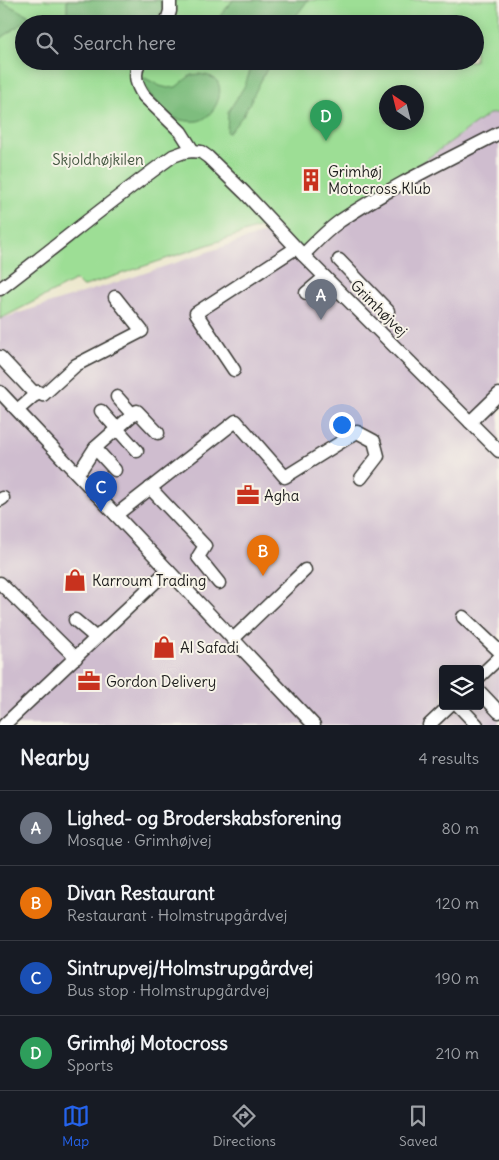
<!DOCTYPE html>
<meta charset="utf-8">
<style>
body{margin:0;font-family:Delius,sans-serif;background:#20242c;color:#f1f3f6}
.controls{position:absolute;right:15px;bottom:15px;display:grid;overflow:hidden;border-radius:5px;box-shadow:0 2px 12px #0003}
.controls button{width:45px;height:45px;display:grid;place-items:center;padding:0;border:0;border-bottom:1px solid #363941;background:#171b24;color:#f1f3f6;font:25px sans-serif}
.compass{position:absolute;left:379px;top:85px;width:45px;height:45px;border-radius:50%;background:#171b24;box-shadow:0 2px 12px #0003;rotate:325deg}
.you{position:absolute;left:341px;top:424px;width:18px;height:18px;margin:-12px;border:4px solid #fff;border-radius:50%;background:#1a73e8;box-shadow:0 0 0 8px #1a73e833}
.badge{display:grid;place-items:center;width:32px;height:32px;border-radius:50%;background:#2563eb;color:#fff;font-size:16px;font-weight:700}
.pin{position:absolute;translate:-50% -41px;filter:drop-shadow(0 1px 2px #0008)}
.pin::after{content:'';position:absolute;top:26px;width:18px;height:15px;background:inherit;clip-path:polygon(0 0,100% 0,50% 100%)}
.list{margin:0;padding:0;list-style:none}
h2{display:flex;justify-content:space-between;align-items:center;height:65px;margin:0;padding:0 20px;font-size:21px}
h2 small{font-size:16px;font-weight:400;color:#9ea1a6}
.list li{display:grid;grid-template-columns:32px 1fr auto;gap:15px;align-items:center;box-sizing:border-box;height:75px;padding:0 20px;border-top:1px solid #363941}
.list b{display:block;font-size:19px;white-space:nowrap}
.list p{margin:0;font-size:16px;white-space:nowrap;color:#9ea1a6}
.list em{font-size:16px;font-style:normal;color:#9ea1a6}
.icon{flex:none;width:28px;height:28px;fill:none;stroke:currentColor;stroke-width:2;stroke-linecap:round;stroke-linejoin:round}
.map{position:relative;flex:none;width:499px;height:725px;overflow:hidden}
.search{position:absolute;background:#171b24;box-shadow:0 2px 12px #0003;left:15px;right:15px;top:15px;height:55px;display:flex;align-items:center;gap:12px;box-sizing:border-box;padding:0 18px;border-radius:28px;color:#9ea1a6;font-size:19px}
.sheet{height:365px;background:#171b24}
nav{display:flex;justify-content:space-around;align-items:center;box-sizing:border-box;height:70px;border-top:1px solid #363941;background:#171b24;font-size:14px;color:#9ea1a6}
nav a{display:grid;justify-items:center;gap:2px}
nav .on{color:#2563eb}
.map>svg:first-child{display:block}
.industrial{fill:#cfbdcf;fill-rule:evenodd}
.green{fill:#9dde95;stroke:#5c7d58;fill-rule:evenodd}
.forest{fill:#7ebd7e;stroke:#4d6c4d}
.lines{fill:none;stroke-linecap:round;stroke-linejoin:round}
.minor-casing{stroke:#3b3a36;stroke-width:15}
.minor{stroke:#fff;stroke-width:12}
.labels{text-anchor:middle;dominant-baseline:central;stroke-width:4;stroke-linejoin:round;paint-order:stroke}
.park-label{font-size:15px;fill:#435640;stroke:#f7f3e8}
.poi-label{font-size:15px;fill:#1c1c1c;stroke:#f7f3e8;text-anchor:start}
.street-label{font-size:15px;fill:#1c1c1c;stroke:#f7f3e8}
</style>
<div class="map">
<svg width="499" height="725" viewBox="0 0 499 725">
<rect width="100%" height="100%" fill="#f7f3e8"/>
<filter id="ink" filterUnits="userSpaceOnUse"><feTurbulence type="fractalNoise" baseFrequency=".02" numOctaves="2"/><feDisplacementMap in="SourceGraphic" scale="10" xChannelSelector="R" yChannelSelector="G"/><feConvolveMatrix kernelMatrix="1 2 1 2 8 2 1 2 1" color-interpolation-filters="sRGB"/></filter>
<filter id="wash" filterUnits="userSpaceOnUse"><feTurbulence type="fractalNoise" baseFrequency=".0096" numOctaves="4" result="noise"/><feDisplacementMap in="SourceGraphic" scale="20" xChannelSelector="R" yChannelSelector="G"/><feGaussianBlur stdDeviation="1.12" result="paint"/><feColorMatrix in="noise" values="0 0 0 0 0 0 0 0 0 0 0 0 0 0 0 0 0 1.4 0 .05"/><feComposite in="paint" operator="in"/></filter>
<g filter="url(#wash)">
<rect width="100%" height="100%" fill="#ece7cc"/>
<!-- industrial -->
<path class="industrial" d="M499,113V725H0V319L127,279L282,227L489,114ZM443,669H480V706H443Z"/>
<!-- green -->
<path class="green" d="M0,0H499V113L489,114L339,222L303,255L245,193L238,197L264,226L82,287L76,280L0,319ZM24,24H475V61H24ZM386,92H416V122H386Z"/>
<!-- forest -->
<g class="forest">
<path d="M67,0H160L163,8L155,24H76L67,14Z"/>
<path d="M233,0H308L290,24H218L220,16Z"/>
<path d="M0,1L28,15V19L0,39Z"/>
<path d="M254,61H271L244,114L230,132L227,133L228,112L244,87Z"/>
<path d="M199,74C205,75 213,76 217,81C225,93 214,115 201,120C195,123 177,120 171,117C161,111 147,91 141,81L145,78L160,86L168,88L176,87L191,75Z"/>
</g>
</g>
<g filter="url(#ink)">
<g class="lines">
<defs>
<g id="minor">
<path d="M166,24L170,11V0"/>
<path d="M140,61C133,74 136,85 144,96L181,132L193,151"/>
<path d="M303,255C315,243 326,231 340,221C390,187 445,161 499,133"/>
<path d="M339,260L388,311"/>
<path d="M0,289C58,245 114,198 173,156L184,152L193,151L201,152L208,157L245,193L303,255L499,451"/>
<path d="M306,293L325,277"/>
<path d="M0,357L36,395"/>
<path d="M234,370L196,313L296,248"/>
<path d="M0,392L314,725"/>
<path d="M117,397L133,415"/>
<path d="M22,406L38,392L43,395L76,365L142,331L115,297"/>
<path d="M101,411L137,451"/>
<path d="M470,422L499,394"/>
<path d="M95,448L115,470"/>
<path d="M76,472L82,468L95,448L137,411L158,433"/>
<path d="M150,488L205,546L198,557L219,583"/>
<path d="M0,500L3,498"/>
<path d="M116,515L236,421L285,477L357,432L374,441L378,456L361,478"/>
<path d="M0,583L76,658"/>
<path d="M463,617L499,651"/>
<path d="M75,620L95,637"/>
<path d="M233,639L305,570"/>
<path d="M480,676L499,658"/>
<path d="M480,692L499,712"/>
<path d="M459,706L477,725"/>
<path d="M4,725L168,570"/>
<path d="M429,725L449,706"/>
</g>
</defs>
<!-- minor casing -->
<use href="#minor" class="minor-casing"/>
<!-- minor -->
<use href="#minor" class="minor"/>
</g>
</g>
<!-- icons -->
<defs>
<symbol id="building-bare" viewBox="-9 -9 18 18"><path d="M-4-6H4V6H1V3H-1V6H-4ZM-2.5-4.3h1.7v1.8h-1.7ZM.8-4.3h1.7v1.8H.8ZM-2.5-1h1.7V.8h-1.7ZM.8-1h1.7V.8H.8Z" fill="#c8321e" stroke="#f7f3e8" stroke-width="2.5" paint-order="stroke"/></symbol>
<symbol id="office-bare" viewBox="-9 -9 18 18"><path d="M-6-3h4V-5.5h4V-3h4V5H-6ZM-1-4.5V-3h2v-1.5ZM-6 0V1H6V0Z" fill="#c8321e" stroke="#f7f3e8" stroke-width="2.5" paint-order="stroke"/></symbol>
<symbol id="shop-bare" viewBox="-9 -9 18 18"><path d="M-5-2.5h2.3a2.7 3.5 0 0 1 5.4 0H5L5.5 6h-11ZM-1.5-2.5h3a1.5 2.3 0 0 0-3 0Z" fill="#c8321e" stroke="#f7f3e8" stroke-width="2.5" paint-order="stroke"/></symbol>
</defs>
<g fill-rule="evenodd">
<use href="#building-bare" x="295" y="164" width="32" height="32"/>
<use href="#office-bare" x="232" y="479" width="32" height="32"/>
<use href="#shop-bare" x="59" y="564" width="32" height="32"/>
<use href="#shop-bare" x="148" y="631" width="32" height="32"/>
<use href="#office-bare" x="73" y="665" width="32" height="32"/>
</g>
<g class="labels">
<!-- park labels -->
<g class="park-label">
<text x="98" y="159">Skjoldhøjkilen</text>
</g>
<!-- poi labels -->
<g class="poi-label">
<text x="328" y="171">Grimhøj<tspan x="328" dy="17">Motocross Klub</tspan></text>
<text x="264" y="495">Agha</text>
<text x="92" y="580">Karroum Trading</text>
<text x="180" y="647">Al Safadi</text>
<text x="106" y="681">Gordon Delivery</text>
</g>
<!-- street labels -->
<g class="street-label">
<text transform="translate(379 308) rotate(45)">Grimhøjvej</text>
</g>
</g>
</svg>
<div class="controls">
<button><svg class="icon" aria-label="layers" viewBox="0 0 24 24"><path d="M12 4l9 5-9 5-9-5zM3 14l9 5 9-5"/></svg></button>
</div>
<svg class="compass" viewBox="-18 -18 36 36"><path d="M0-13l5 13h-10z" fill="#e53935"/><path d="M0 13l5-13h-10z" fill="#9ea1a6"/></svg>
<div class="you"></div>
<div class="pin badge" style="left:321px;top:320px;background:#6b7280">A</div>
<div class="pin badge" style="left:263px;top:576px;background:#e8710a">B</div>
<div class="pin badge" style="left:101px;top:512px;background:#1a4fb4">C</div>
<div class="pin badge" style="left:326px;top:141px;background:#2e9e5b">D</div>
<div class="search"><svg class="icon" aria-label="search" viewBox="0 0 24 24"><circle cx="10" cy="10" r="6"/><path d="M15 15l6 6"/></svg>Search here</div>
</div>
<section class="sheet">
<h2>Nearby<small>4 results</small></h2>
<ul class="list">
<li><span class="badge" style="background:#6b7280">A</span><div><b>Lighed- og Broderskabsforening</b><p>Mosque · Grimhøjvej</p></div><em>80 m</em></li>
<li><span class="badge" style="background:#e8710a">B</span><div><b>Divan Restaurant</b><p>Restaurant · Holmstrupgårdvej</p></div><em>120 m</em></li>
<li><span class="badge" style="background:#1a4fb4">C</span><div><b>Sintrupvej/Holmstrupgårdvej</b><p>Bus stop · Holmstrupgårdvej</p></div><em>190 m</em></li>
<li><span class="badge" style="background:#2e9e5b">D</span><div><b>Grimhøj Motocross</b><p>Sports</p></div><em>210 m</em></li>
</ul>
</section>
<nav>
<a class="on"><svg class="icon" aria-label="map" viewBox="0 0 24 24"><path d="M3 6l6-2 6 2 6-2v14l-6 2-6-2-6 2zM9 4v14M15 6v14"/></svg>Map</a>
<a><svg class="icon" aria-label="directions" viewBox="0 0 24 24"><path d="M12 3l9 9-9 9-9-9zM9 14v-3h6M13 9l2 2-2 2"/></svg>Directions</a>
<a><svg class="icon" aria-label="saved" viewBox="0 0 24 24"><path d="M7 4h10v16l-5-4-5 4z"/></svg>Saved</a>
</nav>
